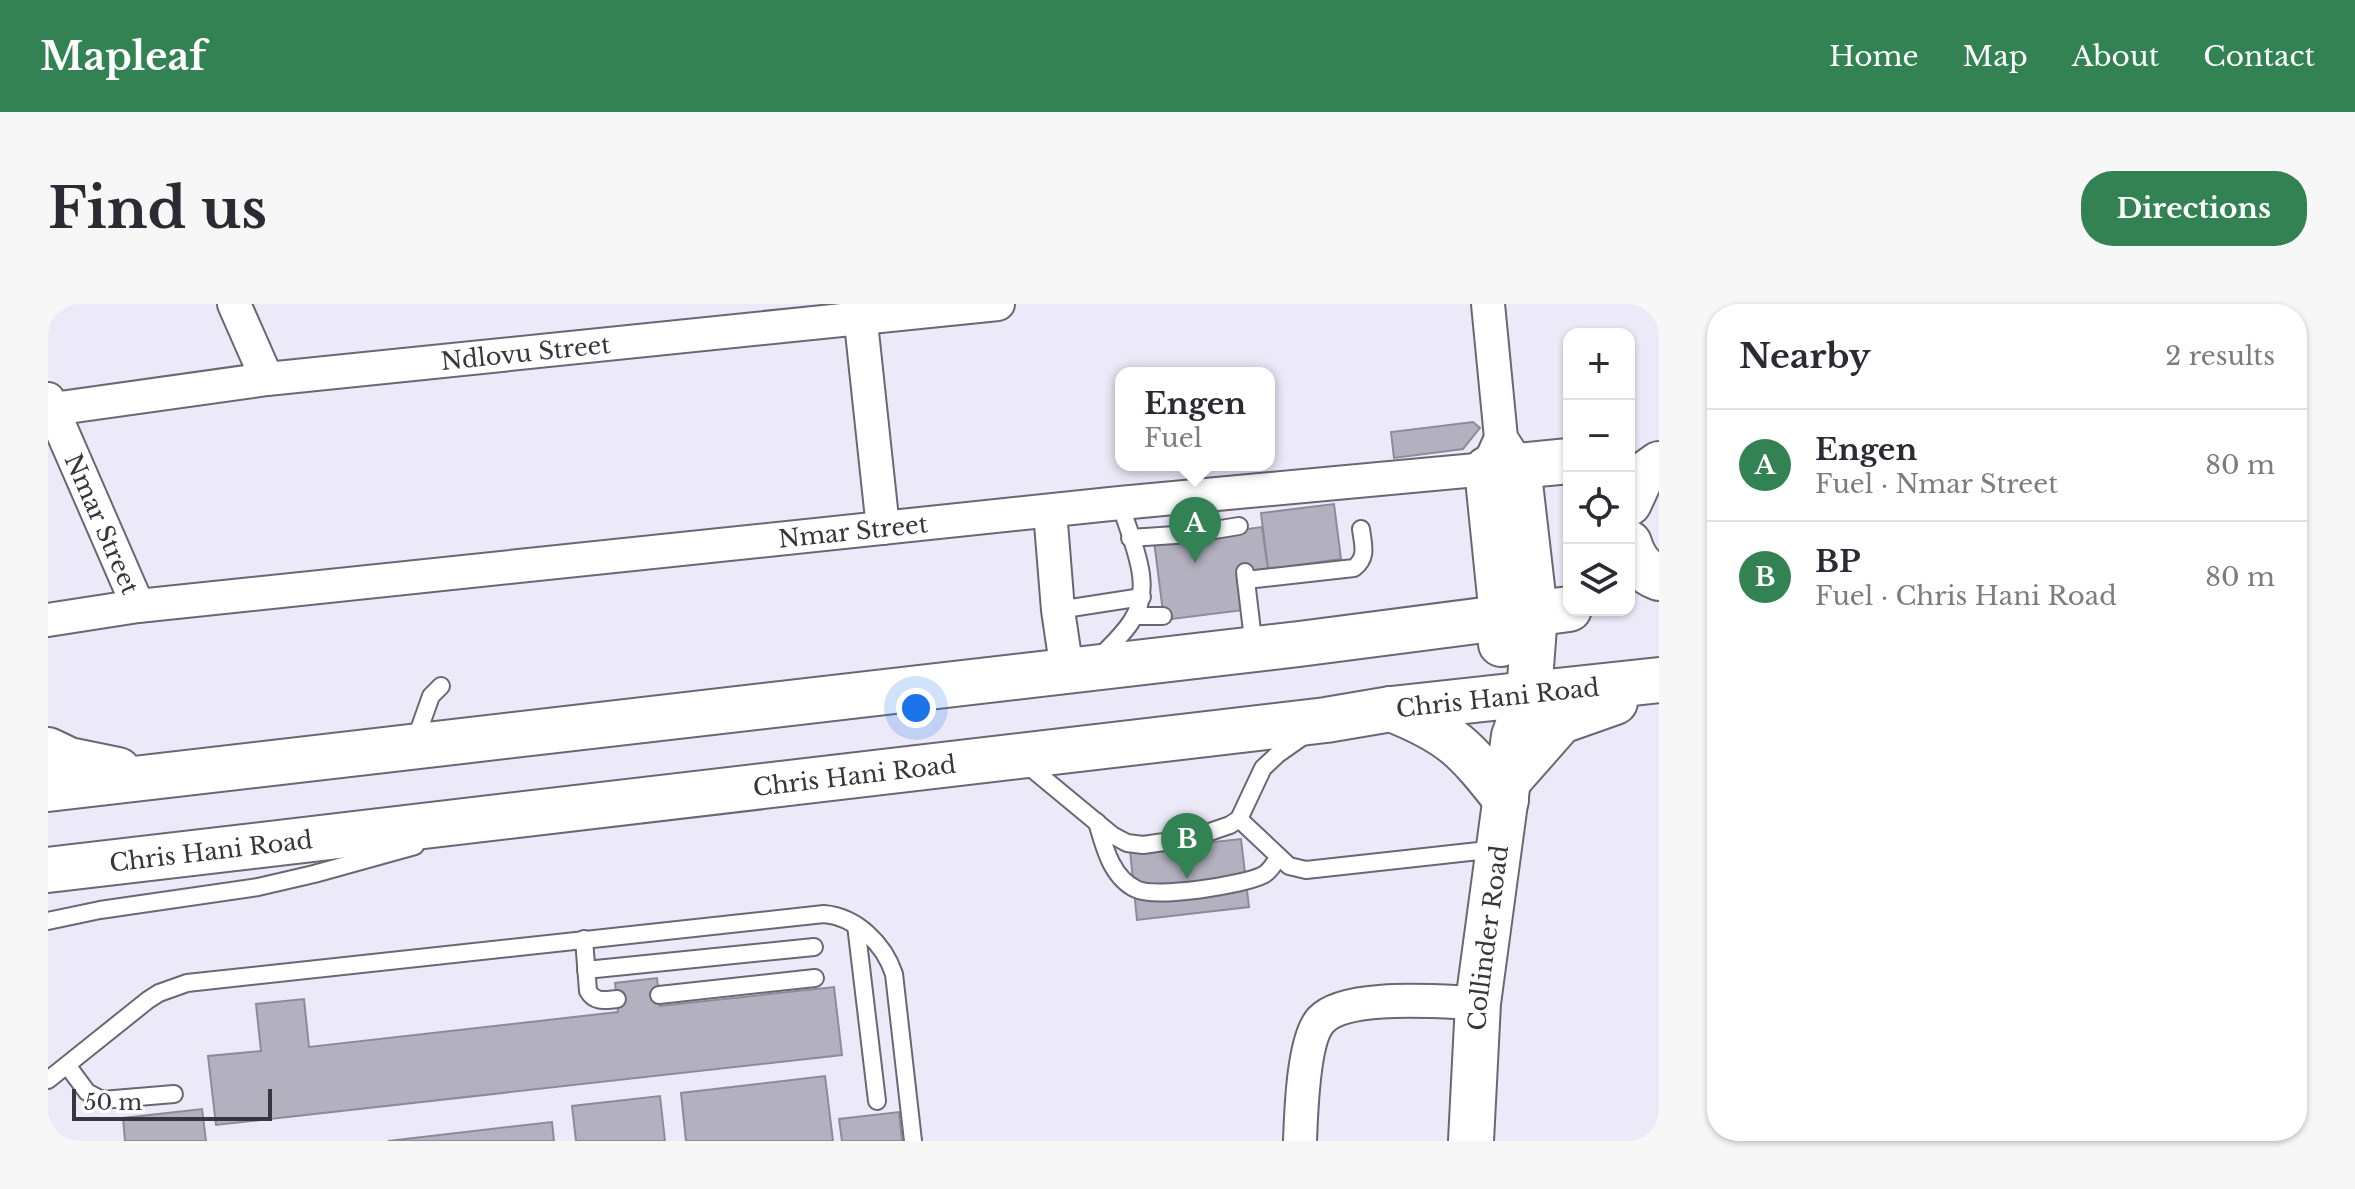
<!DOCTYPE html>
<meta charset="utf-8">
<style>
body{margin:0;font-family:"Libre Baskerville",serif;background:#f7f7f7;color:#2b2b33}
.controls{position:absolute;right:24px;top:24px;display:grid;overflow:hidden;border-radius:16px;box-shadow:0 2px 6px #0004}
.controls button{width:72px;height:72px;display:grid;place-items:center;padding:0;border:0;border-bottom:2px solid #e1e1e2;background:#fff;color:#2b2b33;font:40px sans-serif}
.scale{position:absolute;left:24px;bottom:20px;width:200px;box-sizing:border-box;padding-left:8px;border:4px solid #37363c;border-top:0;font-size:22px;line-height:28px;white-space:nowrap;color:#37363c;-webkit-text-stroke:6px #fff;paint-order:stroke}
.you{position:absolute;left:868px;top:404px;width:28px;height:28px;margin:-20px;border:6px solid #fff;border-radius:50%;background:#1a73e8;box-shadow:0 0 0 12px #1a73e833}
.badge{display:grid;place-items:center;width:52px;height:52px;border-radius:50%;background:#328253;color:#fff;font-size:26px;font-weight:700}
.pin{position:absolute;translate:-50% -66px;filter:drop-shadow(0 2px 4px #0008)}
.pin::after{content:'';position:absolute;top:42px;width:28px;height:24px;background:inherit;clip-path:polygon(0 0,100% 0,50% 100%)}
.popup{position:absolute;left:1067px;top:63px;width:160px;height:104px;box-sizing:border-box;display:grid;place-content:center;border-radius:16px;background:#fff;filter:drop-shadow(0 2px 6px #0005);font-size:26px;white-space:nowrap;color:#7c7c81}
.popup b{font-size:30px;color:#2b2b33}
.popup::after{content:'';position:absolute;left:50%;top:100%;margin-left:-16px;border:16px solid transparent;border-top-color:#fff}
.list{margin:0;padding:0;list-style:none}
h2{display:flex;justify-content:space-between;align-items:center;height:104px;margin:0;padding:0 32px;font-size:34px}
h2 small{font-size:26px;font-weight:400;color:#7c7c81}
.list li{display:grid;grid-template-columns:52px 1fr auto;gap:24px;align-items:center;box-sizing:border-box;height:112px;padding:0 32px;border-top:2px solid #e1e1e2}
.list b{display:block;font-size:30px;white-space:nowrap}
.list p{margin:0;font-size:26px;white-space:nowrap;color:#7c7c81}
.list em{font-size:26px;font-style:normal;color:#7c7c81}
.icon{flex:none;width:44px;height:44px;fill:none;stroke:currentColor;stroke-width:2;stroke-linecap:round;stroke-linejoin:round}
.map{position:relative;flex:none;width:1611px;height:837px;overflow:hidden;border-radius:32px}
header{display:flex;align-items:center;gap:48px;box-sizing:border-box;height:112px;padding:0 40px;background:#328253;color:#fff}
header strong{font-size:38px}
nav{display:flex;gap:44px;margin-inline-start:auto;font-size:28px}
.intro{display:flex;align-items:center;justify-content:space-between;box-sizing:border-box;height:192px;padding:0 48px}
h1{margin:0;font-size:56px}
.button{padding:20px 36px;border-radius:32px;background:#328253;color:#fff;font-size:28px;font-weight:700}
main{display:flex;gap:48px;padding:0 48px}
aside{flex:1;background:#fff;border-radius:32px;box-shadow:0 2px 6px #0004}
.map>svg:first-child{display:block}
.building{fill:#b3b0bf;stroke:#8e8b99;stroke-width:2}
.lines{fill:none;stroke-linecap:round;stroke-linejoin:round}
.lane-casing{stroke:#6a6775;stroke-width:20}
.street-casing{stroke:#6a6775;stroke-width:36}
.secondary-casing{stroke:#6a6775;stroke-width:48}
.lane{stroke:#fff;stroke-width:16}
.street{stroke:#fff;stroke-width:32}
.secondary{stroke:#fff;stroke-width:44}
.labels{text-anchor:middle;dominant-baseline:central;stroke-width:8;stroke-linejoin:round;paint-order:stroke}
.street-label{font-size:24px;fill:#37363c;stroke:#fff}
</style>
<header>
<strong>Mapleaf</strong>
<nav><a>Home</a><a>Map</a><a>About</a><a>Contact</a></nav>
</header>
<div class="intro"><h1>Find us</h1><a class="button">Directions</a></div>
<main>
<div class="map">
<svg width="1611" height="837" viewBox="0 0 1611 837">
<rect width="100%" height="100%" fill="#ece9f9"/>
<!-- building -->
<g class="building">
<path d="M1425,118L1432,124L1415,145L1346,154L1343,128Z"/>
<path d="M1286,200L1293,255L1220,265L1213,209Z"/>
<path d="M1214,223L1220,265L1191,268L1196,306L1116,316L1106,237Z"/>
<path d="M1193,535L1201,603L1089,616L1082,547Z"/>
<path d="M609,674L612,702L786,683L794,751L168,821L160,752L213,747L208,700L256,695L261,743L570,708L567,679Z"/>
<path d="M777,772L785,837H638L633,789Z"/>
<path d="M612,792L617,837H528L524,802Z"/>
<path d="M154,805L158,837H77L75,814Z"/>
<path d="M851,808L854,837H794L791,815Z"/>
<path d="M504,818L506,837H340Z"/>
</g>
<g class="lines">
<defs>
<g id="lane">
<path d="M1082,234L1142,230L1191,222"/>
<path d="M1197,268L1206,344"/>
<path d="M1198,276L1306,264C1320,253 1315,241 1313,225"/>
<path d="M1010,306L1094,293"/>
<path d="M1087,312H1115"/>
<path d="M1050,355C1061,343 1074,332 1083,318C1108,282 1083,237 1072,199"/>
<path d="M367,437L383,392L393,382"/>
<path d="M977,459L1064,531L1079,539L1095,541L1144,534L1182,521L1191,515L1215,464L1230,450L1257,431"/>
<path d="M1191,515L1241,562L1258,566L1449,545"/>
<path d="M1049,518C1056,542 1063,573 1088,585C1107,595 1196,581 1215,571C1222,568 1226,559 1231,553"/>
<path d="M0,617L52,606L210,583L266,570L367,542"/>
<path d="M808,621L829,797"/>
<path d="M536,635L540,687C547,699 557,696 569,695"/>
<path d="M538,666L766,643"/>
<path d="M611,691L767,674"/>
<path d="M19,761L39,788L54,796L126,790"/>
<path d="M0,776L100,696L111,689L139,679L776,610C809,613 836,640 846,670L865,837"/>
</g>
<g id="street">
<path d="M186,0L219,75"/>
<path d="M811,0L835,224"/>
<path d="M1440,0L1453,134L1465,153"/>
<path id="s1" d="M0,95L90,302"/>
<path id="s2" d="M5,105L219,75L950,0"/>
<path d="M1002,207L1010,306L1019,367"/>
<path id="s3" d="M0,316L90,302L1072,199L1439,165L1453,134"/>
<path d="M1252,837C1253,811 1255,735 1273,716C1298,689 1393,698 1430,699"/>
</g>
<g id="secondary">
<path d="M1581,199L1593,173L1611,160"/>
<path d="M1581,239C1586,256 1595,268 1611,274"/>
<path d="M1453,340L1454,312L1439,165L1521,157"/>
<path d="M1343,405C1404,429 1418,445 1458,496"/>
<path d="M0,446L21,456L70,466"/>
<path d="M1461,476L1513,417L1567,398"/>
<path d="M0,485L1251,340L1521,305"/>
<path id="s4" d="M0,566L1278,416L1343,405L1611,376"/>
<path id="s5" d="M1423,837L1430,699L1466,432L1481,390L1487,309L1470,162"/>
</g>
</defs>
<!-- lane casing -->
<use href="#lane" class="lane-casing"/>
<!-- street casing -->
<use href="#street" class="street-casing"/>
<!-- secondary casing -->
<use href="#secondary" class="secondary-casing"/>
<!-- lane -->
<use href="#lane" class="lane"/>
<!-- street -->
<use href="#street" class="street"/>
<!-- secondary -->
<use href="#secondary" class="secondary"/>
</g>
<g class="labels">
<!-- street labels -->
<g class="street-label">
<text stroke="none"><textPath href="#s2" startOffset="476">Ndlovu Street</textPath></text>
<text stroke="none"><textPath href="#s1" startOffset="136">Nmar Street</textPath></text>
<text stroke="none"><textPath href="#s3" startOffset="810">Nmar Street</textPath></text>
<text stroke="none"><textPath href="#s4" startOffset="1460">Chris Hani Road</textPath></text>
<text stroke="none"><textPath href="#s4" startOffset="812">Chris Hani Road</textPath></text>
<text stroke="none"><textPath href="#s4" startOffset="164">Chris Hani Road</textPath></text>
<text stroke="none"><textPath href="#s5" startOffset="204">Collinder Road</textPath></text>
</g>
</g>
</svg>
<div class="controls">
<button>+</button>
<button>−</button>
<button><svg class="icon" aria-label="locate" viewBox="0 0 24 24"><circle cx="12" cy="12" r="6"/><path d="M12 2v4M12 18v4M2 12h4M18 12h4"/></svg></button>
<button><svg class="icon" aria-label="layers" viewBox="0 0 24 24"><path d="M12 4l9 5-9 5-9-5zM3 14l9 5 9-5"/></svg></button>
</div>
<div class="scale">50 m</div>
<div class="you"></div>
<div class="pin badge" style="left:1147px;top:259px">A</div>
<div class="popup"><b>Engen</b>Fuel</div>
<div class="pin badge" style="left:1139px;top:575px">B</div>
</div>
<aside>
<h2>Nearby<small>2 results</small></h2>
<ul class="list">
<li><span class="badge">A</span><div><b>Engen</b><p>Fuel · Nmar Street</p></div><em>80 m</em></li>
<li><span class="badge">B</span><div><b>BP</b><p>Fuel · Chris Hani Road</p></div><em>80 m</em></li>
</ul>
</aside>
</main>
